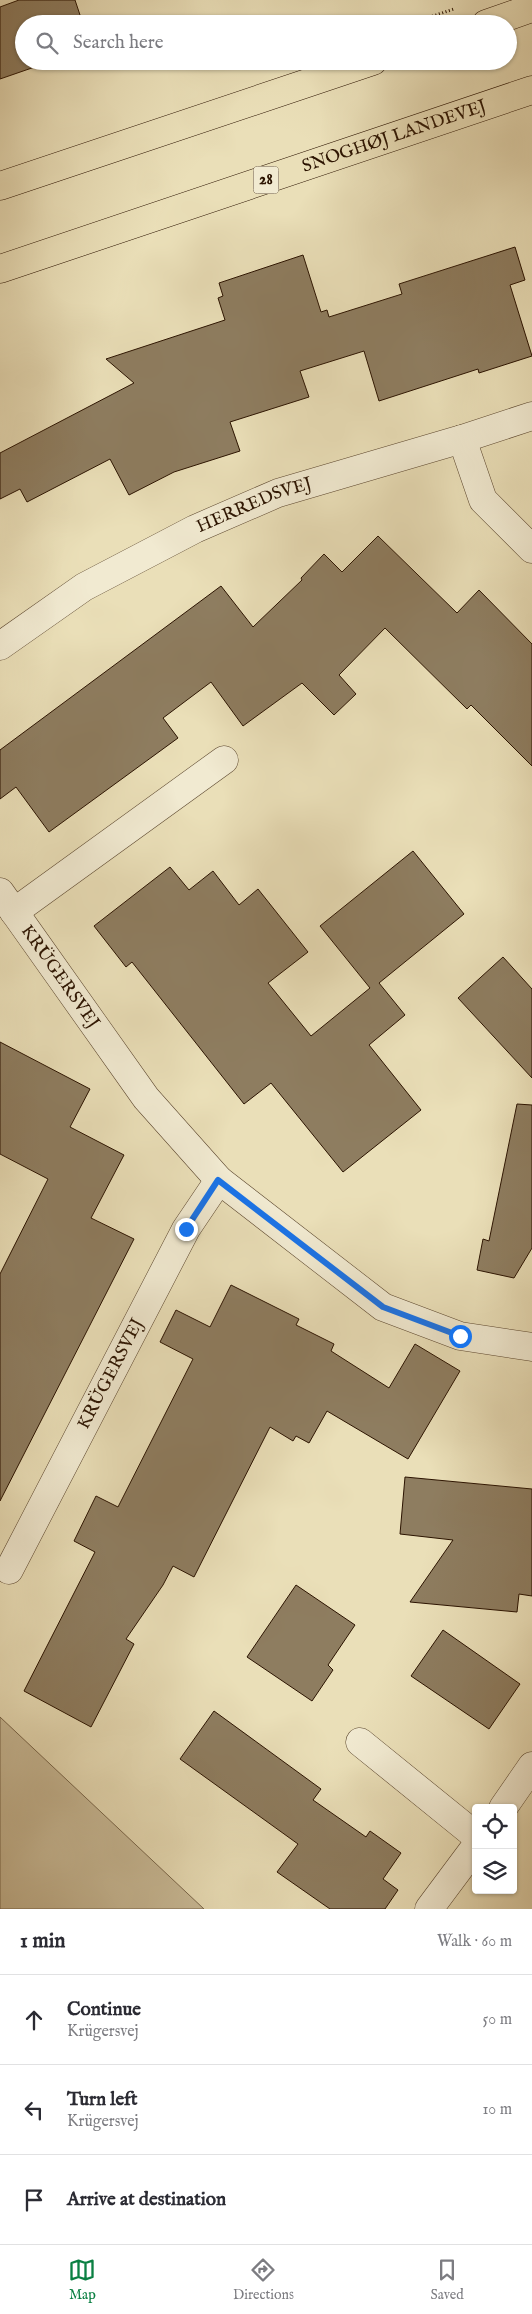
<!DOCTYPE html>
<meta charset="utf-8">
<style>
body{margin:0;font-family:"IM FELL English",serif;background:#f7f7f7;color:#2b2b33}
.controls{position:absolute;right:15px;bottom:15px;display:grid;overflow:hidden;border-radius:5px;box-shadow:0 1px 4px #0004}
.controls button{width:45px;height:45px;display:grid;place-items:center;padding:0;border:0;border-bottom:1px solid #e1e1e2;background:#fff;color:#2b2b33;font:25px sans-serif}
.stop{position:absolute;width:15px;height:15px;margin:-11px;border:4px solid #1a73e8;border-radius:50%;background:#fff}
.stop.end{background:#1a73e8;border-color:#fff;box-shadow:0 1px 5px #0008}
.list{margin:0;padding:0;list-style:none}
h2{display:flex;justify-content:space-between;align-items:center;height:65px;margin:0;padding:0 20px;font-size:21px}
h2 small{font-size:16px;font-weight:400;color:#7c7c81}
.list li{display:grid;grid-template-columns:32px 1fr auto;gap:15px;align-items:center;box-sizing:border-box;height:90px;padding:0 20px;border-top:1px solid #e1e1e2}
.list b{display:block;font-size:19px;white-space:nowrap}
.list p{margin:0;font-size:16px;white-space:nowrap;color:#7c7c81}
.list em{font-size:16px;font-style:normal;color:#7c7c81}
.icon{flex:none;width:28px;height:28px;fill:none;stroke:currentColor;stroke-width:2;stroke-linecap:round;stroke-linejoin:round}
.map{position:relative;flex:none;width:532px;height:1909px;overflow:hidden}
.search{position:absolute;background:#fff;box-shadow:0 1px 4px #0004;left:15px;right:15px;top:15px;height:55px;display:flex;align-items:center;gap:12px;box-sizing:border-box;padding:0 18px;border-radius:28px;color:#7c7c81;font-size:19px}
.sheet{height:335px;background:#fff}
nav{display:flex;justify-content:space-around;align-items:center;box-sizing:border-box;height:70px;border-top:1px solid #e1e1e2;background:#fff;font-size:14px;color:#7c7c81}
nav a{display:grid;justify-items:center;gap:2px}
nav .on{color:#0b8043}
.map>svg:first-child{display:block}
.green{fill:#cabc99;stroke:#7a684c}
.building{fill:#8e7d60;stroke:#2b1300}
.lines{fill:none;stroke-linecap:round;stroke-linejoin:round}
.minor-casing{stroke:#5b462e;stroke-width:29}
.major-casing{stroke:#2b1300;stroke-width:29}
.path{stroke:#2b1300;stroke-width:3;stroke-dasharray:1 2.5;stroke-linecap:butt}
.minor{stroke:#f1ead1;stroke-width:28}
.major{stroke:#eadfb8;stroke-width:28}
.route{stroke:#1a73e8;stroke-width:6}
.labels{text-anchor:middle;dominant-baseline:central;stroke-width:4;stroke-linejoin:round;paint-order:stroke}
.shield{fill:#f1ead1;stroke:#66543f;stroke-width:1}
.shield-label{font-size:16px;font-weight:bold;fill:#2b1300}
.street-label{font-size:18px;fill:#2b1300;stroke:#f1ead1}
</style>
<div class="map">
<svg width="532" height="1909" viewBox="0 0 532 1909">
<rect width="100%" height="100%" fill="#eadfb8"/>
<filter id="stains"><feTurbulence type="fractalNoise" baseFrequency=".004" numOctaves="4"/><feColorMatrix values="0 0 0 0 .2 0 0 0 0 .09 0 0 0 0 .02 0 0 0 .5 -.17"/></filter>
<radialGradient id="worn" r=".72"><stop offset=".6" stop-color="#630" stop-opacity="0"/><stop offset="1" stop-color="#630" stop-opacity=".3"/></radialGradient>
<!-- green -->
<path class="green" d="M0,1717L204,1909H0Z"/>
<!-- building -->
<g class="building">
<path d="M19,0H75L83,24H24V61H52L0,79V7Z"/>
<path d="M515,247L525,280L510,285L532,356L479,373L478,369L379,401L364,351L300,371L309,397L230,422L240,451L174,472L129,495L110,459L27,502L20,489L0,499V453L134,383L106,359L225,320L218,298L223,296L219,283L303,255L321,312L327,310L329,317L402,294L399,284Z"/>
<path d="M378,536L457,613L479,590L532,644V766L471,705L467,709L385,628L339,675L356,694L334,715L302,683L243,726L211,682L163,718L178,738L49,832L16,787L0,799V750L221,586L253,627L302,580L301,578L324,554L342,572Z"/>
<path d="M413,851L464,914L379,983L405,1015L369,1045L421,1110L343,1172L271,1083L244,1104L132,962L126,967L94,926L170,867L189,890L213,871L239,905L258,889L308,952L268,983L311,1036L370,988L320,926Z"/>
<path d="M503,957L532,989V1078L458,998Z"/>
<path d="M0,1042L90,1089L70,1127L124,1155L91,1218L134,1239L0,1501V1274L48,1179L0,1154Z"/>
<path d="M517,1104L532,1105V1248L514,1278L477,1270L483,1239L489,1241Z"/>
<path d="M231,1285L299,1319L296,1325L334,1344L331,1351L389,1388L415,1344L460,1371L408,1459L327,1411L309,1443L296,1436L293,1441L270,1427L194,1577L173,1566L163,1585L126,1639L134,1644L91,1727L24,1691L95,1552L74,1541L96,1496L118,1507L193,1359L160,1342L176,1310L210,1327Z"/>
<path d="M405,1477L532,1489V1596L519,1594L517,1612L410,1602L453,1540L400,1534Z"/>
<path d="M296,1585L355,1625L328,1665L333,1670L312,1701L247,1657Z"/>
<path d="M443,1630L520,1684L489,1729L411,1676Z"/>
<path d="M214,1711L321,1789L313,1800L366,1837L370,1831L401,1853L383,1879L398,1890L385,1909H330L277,1872L298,1844L180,1759Z"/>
</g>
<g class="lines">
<defs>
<g id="minor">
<path d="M462,439L483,500L532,549"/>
<path id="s1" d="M0,646L84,587L195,529L278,493L462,439L532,416"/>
<path id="s2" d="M0,892L146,1098L219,1180L383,1307L460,1336L532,1347"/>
<path d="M14,912L224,760"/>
<path id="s3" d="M9,1570L186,1229L219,1180"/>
<path d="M360,1742L476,1836"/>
<path d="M503,1808L532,1766"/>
<path d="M429,1909L476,1846"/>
</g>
<g id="major">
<path d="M486,24L532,8"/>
<path d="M0,186L373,61"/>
<path id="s4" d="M0,269L532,90"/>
</g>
</defs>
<!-- minor casing -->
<use href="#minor" class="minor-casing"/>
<!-- major casing -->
<use href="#major" class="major-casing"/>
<!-- path -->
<path class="path" d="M409,24L454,9"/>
<!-- minor -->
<use href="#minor" class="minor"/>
<!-- major -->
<use href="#major" class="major"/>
</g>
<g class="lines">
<!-- route -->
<path class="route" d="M186,1229L218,1180L383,1307L460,1336"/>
</g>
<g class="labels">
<!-- shield labels -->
<rect class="shield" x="253.5" y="166.5" width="25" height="27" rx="4"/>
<g class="shield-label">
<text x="266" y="180">28</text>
</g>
<!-- street labels -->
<g class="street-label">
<text stroke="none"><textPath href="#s4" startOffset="416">SNOGHØJ LANDEVEJ</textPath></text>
<text stroke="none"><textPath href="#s1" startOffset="292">HERREDSVEJ</textPath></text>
<text stroke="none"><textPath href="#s2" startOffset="104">KRÜGERSVEJ</textPath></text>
<text stroke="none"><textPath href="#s3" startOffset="221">KRÜGERSVEJ</textPath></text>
</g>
</g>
<rect width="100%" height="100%" filter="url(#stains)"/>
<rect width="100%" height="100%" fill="url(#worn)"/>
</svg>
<div class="controls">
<button><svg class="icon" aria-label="locate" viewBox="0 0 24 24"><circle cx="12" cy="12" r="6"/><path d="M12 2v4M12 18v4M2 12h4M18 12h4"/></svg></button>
<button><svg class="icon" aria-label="layers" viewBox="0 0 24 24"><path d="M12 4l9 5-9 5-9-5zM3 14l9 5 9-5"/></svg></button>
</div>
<div class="stop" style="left:460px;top:1336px"></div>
<div class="stop end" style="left:186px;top:1229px"></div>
<div class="search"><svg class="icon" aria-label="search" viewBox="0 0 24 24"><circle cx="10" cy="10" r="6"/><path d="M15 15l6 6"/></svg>Search here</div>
</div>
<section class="sheet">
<h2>1 min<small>Walk · 60 m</small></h2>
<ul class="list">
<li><svg class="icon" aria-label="ahead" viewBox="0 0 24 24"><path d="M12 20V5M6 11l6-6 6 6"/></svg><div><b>Continue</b><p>Krügersvej</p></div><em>50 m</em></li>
<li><svg class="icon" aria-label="left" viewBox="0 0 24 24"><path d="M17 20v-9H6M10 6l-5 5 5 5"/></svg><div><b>Turn left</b><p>Krügersvej</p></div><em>10 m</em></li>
<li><svg class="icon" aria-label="arrive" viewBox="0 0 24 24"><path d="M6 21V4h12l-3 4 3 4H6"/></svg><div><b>Arrive at destination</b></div></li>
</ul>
</section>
<nav>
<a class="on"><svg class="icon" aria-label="map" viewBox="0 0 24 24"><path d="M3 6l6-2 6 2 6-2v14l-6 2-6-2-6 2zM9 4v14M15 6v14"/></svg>Map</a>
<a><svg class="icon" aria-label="directions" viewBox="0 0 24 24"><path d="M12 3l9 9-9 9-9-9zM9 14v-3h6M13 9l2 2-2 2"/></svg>Directions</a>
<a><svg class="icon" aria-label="saved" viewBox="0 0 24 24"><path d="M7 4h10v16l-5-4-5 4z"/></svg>Saved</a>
</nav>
